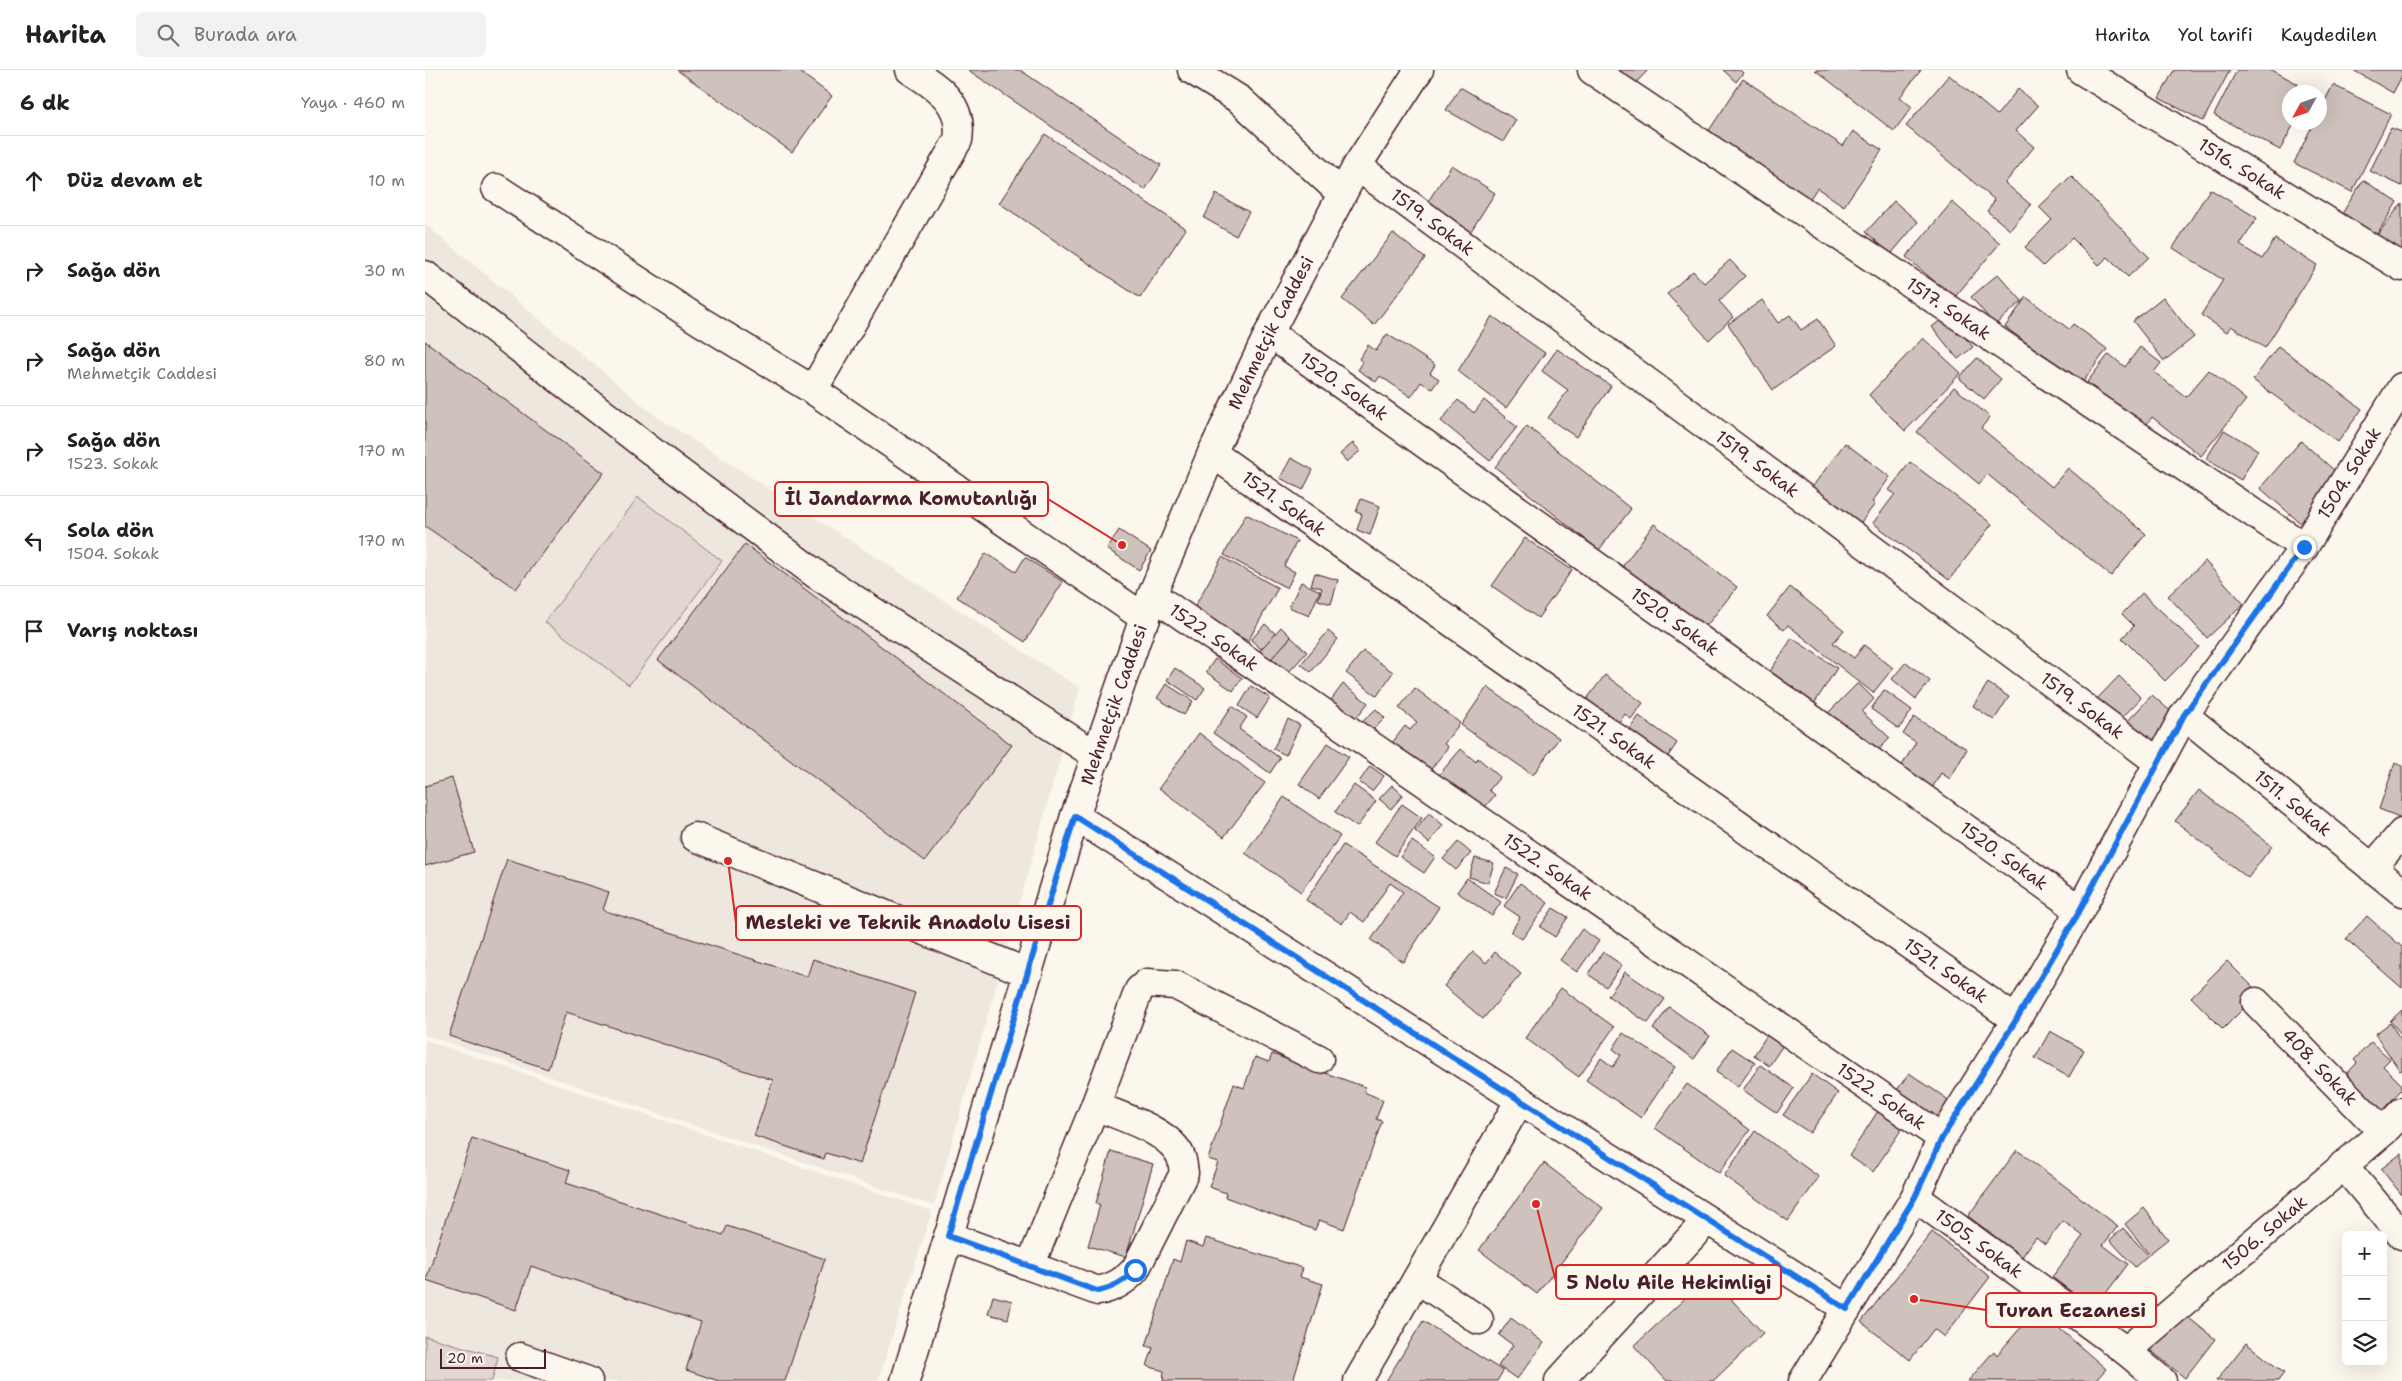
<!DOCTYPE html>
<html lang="tr">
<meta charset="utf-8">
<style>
body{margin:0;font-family:"Shantell Sans",sans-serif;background:#f2f2f2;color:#202124}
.controls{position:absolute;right:15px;bottom:15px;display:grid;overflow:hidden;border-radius:8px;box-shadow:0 5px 20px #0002}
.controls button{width:45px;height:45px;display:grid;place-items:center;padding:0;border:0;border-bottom:1px solid #e0e0e0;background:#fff;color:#202124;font:25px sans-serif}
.compass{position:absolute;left:1857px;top:15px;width:45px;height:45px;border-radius:50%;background:#fff;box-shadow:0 5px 20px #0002;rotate:230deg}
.scale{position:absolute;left:15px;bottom:12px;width:106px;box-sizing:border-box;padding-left:5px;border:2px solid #4a1f2b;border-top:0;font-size:14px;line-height:18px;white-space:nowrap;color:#4a1f2b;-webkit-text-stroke:4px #fbf7ec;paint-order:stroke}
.stop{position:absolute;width:15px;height:15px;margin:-11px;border:4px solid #1a73e8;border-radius:50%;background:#fff}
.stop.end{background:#1a73e8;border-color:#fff;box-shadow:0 1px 5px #0008}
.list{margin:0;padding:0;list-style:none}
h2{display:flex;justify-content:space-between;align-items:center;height:65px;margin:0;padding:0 20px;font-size:21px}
h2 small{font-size:16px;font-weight:400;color:#757577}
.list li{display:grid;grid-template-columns:32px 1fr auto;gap:15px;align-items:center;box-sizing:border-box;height:90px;padding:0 20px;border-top:1px solid #e0e0e0}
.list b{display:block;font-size:19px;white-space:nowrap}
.list p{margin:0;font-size:16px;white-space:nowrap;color:#757577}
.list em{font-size:16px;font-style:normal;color:#757577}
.icon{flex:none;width:28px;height:28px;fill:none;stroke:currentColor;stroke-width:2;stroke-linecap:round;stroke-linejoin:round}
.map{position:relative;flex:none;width:1977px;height:1311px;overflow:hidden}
header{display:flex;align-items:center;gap:30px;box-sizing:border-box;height:70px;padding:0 25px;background:#fff;border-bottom:1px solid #e0e0e0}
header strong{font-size:24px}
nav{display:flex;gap:28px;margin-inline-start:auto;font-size:18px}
.search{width:350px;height:45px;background:#f2f2f2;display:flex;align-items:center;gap:12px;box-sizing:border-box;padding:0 18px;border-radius:8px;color:#757577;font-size:19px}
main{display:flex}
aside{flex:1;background:#fff}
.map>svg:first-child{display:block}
.built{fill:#eee7de}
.green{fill:#e2d7d0;stroke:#967b7e}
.building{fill:#cfc2bc;stroke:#4a1f2b}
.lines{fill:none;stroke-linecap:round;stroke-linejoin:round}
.minor-casing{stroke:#4a1f2b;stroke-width:31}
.minor{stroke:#fbf7ec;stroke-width:28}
.route{stroke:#1a73e8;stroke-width:6}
.labels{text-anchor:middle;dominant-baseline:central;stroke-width:5;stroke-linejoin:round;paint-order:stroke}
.street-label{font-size:18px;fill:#4a1f2b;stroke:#fbf7ec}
.leader{fill:none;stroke:#d62828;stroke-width:2}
.callout-dot{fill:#d62828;stroke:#fbf7ec;stroke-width:2}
.callout{fill:#fbf7ec;stroke:#d62828;stroke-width:2}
.callout-label{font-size:19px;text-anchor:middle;font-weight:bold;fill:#4a1f2b}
</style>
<header>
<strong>Harita</strong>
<div class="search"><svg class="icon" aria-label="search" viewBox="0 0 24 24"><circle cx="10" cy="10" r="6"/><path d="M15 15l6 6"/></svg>Burada ara</div>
<nav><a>Harita</a><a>Yol tarifi</a><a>Kaydedilen</a></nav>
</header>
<main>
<aside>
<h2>6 dk<small>Yaya · 460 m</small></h2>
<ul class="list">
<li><svg class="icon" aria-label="ahead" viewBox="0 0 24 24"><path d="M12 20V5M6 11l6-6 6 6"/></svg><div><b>Düz devam et</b></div><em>10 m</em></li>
<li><svg class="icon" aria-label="right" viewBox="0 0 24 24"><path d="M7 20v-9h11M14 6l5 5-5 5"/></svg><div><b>Sağa dön</b></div><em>30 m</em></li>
<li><svg class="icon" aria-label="right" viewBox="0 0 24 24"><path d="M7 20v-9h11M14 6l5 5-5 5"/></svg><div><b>Sağa dön</b><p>Mehmetçik Caddesi</p></div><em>80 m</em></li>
<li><svg class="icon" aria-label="right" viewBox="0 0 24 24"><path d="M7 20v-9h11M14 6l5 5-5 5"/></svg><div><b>Sağa dön</b><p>1523. Sokak</p></div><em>170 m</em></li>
<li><svg class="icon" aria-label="left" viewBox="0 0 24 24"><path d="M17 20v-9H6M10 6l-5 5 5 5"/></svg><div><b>Sola dön</b><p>1504. Sokak</p></div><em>170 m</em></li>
<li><svg class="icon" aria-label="arrive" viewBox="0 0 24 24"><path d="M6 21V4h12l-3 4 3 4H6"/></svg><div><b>Varış noktası</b></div></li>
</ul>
</aside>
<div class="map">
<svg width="1977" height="1311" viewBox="0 0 1977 1311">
<rect width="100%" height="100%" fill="#fbf7ec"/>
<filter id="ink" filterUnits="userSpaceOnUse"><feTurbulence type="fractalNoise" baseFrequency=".02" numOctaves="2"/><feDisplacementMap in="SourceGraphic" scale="10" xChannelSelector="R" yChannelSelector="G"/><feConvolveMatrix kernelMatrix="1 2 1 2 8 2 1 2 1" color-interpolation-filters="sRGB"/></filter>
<g filter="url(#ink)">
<!-- built -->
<g class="built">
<path d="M0,154L231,346L655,618L509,1136L0,965Z"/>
<path d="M0,970L507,1141L453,1311H0Z"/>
</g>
<!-- green -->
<g class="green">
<path d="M213,427L297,491L204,615L120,552Z"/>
<path d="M0,1266L73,1287L67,1311H0Z"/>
</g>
<!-- building -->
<g class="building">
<path d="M252,0H372L407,26L367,82Z"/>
<path d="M543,0H595L736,95L720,120Z"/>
<path d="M1183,0H1223L1204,20Z"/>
<path d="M1298,0H1315L1318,3L1311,12Z"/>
<path d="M1390,0H1496L1475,27L1487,37L1469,61Z"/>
<path d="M1749,0H1805L1778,51L1734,28Z"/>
<path d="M1812,0H1847L1873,14L1868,22H1864V30L1861,37L1864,39V52H1870L1855,80L1789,45Z"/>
<path d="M1928,0H1977V6L1968,23Z"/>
<path d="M1524,5L1572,45L1593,19L1613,36L1591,61L1609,77L1580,113L1606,135L1585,160L1562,141L1570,130L1481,56Z"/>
<path d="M1318,9L1418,76L1428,61L1457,80L1419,136L1392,118L1382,133L1281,65Z"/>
<path d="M1908,15L1966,44L1927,122L1869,93L1889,52H1894V42Z"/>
<path d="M1035,17L1091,50L1078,72L1021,40Z"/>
<path d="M1966,58L1977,62V116L1945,101Z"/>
<path d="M620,64L761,159L715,228L574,133Z"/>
<path d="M1027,95L1070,123L1044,164L1000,136Z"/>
<path d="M1646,106L1724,187L1703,207L1683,187L1674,195L1647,168L1618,196L1600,177L1627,150L1614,137Z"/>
<path d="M1938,110L1972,132L1949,169L1915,147Z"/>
<path d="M1785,119L1832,148L1815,175L1837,189L1850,169L1892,195L1840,278L1806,256L1802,262L1776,245L1798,210L1748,178Z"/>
<path d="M791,124L824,142L811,166L779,148Z"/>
<path d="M1469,131L1493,152L1466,184L1441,162Z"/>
<path d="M1527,132L1575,173L1529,228L1481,187Z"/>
<path d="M1977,133V185L1952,165Z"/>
<path d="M968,163L1000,188L949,255L917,229Z"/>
<path d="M1305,190L1320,206L1294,231L1308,247L1284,270L1242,224L1268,201L1279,213Z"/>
<path d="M1573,204L1597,231L1570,255L1546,227Z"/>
<path d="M1601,227L1644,259L1648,254L1682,279L1657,313L1580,257Z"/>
<path d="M1738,227L1769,267L1739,291L1708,251Z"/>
<path d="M1337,230L1353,253L1365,245L1376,260L1393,249L1411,276L1348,320L1303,254Z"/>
<path d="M1522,245L1548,277L1533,289L1507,257Z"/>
<path d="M1067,246L1120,283L1081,338L1033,301Z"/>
<path d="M962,264L1010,295L1005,303L1014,309L1007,319L996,312L986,327L955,306L951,312L933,300L938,292L934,289L943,275L951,281Z"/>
<path d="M1498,268L1536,303L1480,361L1444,325Z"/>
<path d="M0,271L179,403L91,519L0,456Z"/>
<path d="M1853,276L1937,339L1913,372L1828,310Z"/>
<path d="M1715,277L1736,293L1729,302L1761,327L1784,300L1821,330L1776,386L1727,347L1719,358L1662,312L1684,284L1700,297Z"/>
<path d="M1132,279L1186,316L1151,367L1123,348L1143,320L1117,301Z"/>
<path d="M1552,288L1576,309L1559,329L1534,308Z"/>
<path d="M1529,317L1565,347L1556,358L1627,417L1643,398L1721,464L1686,506L1562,404L1554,414L1492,362Z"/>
<path d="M1033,330L1049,343L1059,330L1092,357L1065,391L1016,351Z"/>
<path d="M1102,356L1206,439L1174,480L1070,397Z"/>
<path d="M1799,360L1833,380L1816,410L1781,389Z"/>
<path d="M1876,371L1919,409L1879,456L1835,418Z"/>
<path d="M928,373L935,381L922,392L915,384Z"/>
<path d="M1420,373L1465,407L1447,432L1450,434L1430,460L1382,424Z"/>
<path d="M866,388L888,400L878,420L855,408Z"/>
<path d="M1485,392L1567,454L1524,510L1448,453L1470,424L1464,420Z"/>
<path d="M936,429L955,436L945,465L932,460L937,444L931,442Z"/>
<path d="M821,444L872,471L859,496L870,502L862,518L799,485Z"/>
<path d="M1229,454L1312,517L1279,559L1197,497Z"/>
<path d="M694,460L726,481L714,500L682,479Z"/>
<path d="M1100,468L1147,500L1113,548L1067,516Z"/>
<path d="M320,474L587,675L500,791L233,590Z"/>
<path d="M561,483L591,502L600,487L638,512L600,572L532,527Z"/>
<path d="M797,487L853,518L823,571L768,540Z"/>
<path d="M1780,491L1819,534L1782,568L1743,526Z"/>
<path d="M890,503L913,510L906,534L893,530L897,518L886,515Z"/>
<path d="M876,512L895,521L884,546L864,537Z"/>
<path d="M1365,517L1419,560L1408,573L1429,588L1439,575L1468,598L1448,623L1363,555L1359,560L1342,546Z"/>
<path d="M1717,523L1774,577L1740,611L1697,568L1709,556L1697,544Z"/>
<path d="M840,554L851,564L836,579L826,570Z"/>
<path d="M856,557L866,567L841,595L831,585Z"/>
<path d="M903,561L913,569L886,602L876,594Z"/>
<path d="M866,567L882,582L863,603L847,588Z"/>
<path d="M1367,568L1412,598L1387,637L1342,606Z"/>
<path d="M938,581L968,602L952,626L921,603Z"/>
<path d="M790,589L817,608L808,621L781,602Z"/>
<path d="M1481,592L1505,611L1491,629L1467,609Z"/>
<path d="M750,598L780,618L772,630L742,610Z"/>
<path d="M1180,605L1218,633L1206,649L1200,644L1190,658L1158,634Z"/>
<path d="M1694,606L1716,628L1691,654L1669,632Z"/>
<path d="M1433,613L1449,629L1437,642L1465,668L1444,690L1400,646Z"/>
<path d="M1563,613L1584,627L1569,650L1548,636Z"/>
<path d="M741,614L768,631L759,645L732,628Z"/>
<path d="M918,614L943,633L927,653L903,634Z"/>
<path d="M826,616L845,628L832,648L814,636Z"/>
<path d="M1062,617L1134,668L1108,705L1036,655Z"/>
<path d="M990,618L1035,653L1019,674L1023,677L1001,706L964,677L980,656L985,660L992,652L974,638Z"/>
<path d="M1459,620L1487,640L1474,659L1446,639Z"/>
<path d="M1727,625L1752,647L1726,676L1701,653Z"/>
<path d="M807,636L822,647L814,659L855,688L845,703L788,663Z"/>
<path d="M951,639L960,648L944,664L935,654Z"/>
<path d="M1214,646L1252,673L1237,695L1199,667Z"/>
<path d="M1489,647L1542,679L1525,709L1516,703L1506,720L1473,702L1491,672L1478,664Z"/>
<path d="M863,649L875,655L861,685L848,679Z"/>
<path d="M774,663L840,713L799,767L734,718Z"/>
<path d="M903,673L924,687L894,729L874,714Z"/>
<path d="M1036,679L1051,692L1053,688L1075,707L1064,720L1070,725L1055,743L1013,706Z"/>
<path d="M1970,693L1977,696V748L1954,739Z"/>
<path d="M945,696L959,706L947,721L934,712Z"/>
<path d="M27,708L49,782L0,796V716Z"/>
<path d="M929,715L951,731L932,757L910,742Z"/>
<path d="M967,715L978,725L966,739L954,729Z"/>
<path d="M1774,720L1847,776L1823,808L1750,751Z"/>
<path d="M859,727L915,766L876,822L820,783Z"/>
<path d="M977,734L997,748L970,786L950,772Z"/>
<path d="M1004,743L1018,755L1004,773L990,761Z"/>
<path d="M987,771L1010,787L999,803L975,787Z"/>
<path d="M1033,772L1046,783L1031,800L1018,789Z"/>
<path d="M918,775L1014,837L978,892L946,870L978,822L965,813L939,852L925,842L917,854L881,830Z"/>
<path d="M1050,788L1069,793L1063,813L1044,807Z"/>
<path d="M82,789L184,822L178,840L382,907L388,889L490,923L435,1094L401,1083L399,1089L329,1066L348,1010L141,942L123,999L24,966Z"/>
<path d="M1081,798L1093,804L1081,828L1069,823Z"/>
<path d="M1042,808L1076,832L1067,846L1032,822Z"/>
<path d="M1095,813L1123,833L1097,869L1086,862L1095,847L1079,836Z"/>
<path d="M1128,838L1143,847L1130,867L1115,857Z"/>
<path d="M1942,846L1977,877V918L1921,869Z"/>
<path d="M1157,859L1174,871L1152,902L1135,890Z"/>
<path d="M1048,882L1061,893L1070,882L1096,904L1058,949L1019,916Z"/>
<path d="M1178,882L1197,895L1181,917L1163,904Z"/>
<path d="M1802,891L1834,923L1798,959L1766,927Z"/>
<path d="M1200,902L1240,929L1223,953L1183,926Z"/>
<path d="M1136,918L1189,957L1154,1007L1100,968Z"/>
<path d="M1244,937L1285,966L1269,989L1228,959Z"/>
<path d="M1977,940V965L1965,951Z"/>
<path d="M1965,953L1977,971V1000L1975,1001L1950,964Z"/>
<path d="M1625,961L1659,980L1644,1007L1610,988Z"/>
<path d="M1344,962L1360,972L1344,996L1329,985Z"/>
<path d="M1198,963L1250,997L1216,1048L1161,1010L1176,988L1188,997L1196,985L1188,979Z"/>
<path d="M1946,972L1965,989L1958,996L1977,1015V1019L1953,1045L1916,1010L1932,993L1929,990Z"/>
<path d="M1307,978L1330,993L1313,1017L1291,1002Z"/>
<path d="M847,984L940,1017L939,1022L958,1030L951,1049L957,1051L919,1159L894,1150L890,1160L800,1127L801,1123L784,1117L793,1092L783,1089L809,1014L819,1018L830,987L844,992Z"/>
<path d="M1335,995L1369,1018L1352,1043L1318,1020Z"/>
<path d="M1484,1003L1528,1033L1515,1053L1470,1023Z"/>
<path d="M1387,1004L1413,1023L1385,1063L1358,1045Z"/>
<path d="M1262,1014L1325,1060L1294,1103L1230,1058Z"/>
<path d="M1453,1041L1478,1057L1448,1102L1424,1086Z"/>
<path d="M1330,1061L1394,1107L1363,1151L1299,1106Z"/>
<path d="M47,1068L145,1100L141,1113L298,1165L302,1156L400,1189L360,1311H294L261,1300L276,1252L106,1196L91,1240L1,1210Z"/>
<path d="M1592,1080L1693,1156L1678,1175L1703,1194L1669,1239L1627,1207L1658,1166L1638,1151L1620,1174L1611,1167L1597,1187L1543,1146Z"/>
<path d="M686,1081L728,1094L701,1187L663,1176L675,1135L671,1133Z"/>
<path d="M1977,1083V1125L1956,1099Z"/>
<path d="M1119,1093L1178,1138L1112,1224L1054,1180Z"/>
<path d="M1719,1138L1743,1169L1724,1184L1700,1154Z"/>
<path d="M1698,1158L1723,1185L1710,1197L1685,1170Z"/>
<path d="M1507,1162L1565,1207L1519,1267L1509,1259L1485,1290L1436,1252Z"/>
<path d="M781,1168L878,1198L875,1207L898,1214L868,1311H738L739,1301L722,1296L728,1278L721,1276L748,1189L755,1192L761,1171L778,1177Z"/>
<path d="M1284,1206L1338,1263L1288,1311H1242L1209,1276Z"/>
<path d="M568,1226L587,1231L583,1249L563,1244Z"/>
<path d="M1612,1239L1681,1299L1670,1311H1543L1569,1281L1572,1285Z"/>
<path d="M1754,1240L1790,1269L1760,1308L1724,1279Z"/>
<path d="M1086,1248L1119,1273L1092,1309L1073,1296L1088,1275L1074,1265Z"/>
<path d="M998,1251L1078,1301L1072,1311H961Z"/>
<path d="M1821,1273L1859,1303L1853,1311H1791Z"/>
</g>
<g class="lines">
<defs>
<g id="minor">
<path d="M767,0L815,30L917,124"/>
<path id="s1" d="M1167,0L1879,477"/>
<path id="s2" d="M1656,0L1977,197"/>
<path id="s3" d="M932,96L1733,692"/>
<path d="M71,118L275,251L388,320L721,549"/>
<path d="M0,205L238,390L392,505L672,686"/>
<path id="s4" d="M844,263L1655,840"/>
<path d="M388,320L533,70C539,33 512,17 485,0"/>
<path id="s5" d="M787,383L1591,950"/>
<path id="s6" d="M727,525L1517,1068"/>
<path id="s7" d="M1759,645L1977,822"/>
<path d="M650,746L1422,1239"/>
<path d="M270,767L603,903"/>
<path d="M1947,798L1977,763"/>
<path id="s8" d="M1831,932L1958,1062"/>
<path d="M1918,1095L1977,1165"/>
<path id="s9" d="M1490,1127L1701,1281L1737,1311"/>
<path d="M523,1166L673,1221C688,1218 699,1212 710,1200L759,1103C758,1098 758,1092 756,1087C746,1061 694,1046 670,1036L714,920L722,913L750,915L894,989"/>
<path d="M605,1196L670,1036"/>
<path d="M992,1209L1054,1250"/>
<path id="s10" d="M1701,1281L1958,1062L1977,1042"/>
<path d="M95,1287L163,1311"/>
<path id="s11" d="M480,1311L650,746L727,525L787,383L844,263L932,96L994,0"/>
<path d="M933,1311L1095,1030"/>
<path d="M1134,1311L1282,1150"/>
<path id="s12" d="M1378,1311L1490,1127L1517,1068L1591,950L1655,840L1759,645L1879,477L1977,317"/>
</g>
</defs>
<!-- minor casing -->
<use href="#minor" class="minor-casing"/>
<!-- minor -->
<use href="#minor" class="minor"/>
</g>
</g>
<g class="lines" filter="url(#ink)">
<!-- route -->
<path class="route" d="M710,1200C698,1212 688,1218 672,1221L523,1166L650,746L1422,1239L1490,1127L1517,1068L1591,950L1655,840L1759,645L1879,477"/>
</g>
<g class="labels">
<!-- street labels -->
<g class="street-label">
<text stroke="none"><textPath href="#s2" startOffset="189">1516. Sokak</textPath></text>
<text stroke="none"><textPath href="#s3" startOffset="94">1519. Sokak</textPath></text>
<text stroke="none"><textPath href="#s1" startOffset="429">1517. Sokak</textPath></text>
<text stroke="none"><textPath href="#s11" startOffset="1112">Mehmetçik Caddesi</textPath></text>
<text stroke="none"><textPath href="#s4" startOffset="92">1520. Sokak</textPath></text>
<text stroke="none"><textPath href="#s3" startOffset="499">1519. Sokak</textPath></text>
<text stroke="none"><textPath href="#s12" startOffset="1061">1504. Sokak</textPath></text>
<text stroke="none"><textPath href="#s5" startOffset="88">1521. Sokak</textPath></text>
<text stroke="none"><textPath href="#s4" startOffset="498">1520. Sokak</textPath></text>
<text stroke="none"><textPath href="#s6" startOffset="75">1522. Sokak</textPath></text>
<text stroke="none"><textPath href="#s3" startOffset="904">1519. Sokak</textPath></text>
<text stroke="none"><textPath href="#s11" startOffset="708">Mehmetçik Caddesi</textPath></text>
<text stroke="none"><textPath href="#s5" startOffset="492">1521. Sokak</textPath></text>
<text stroke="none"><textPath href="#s7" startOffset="140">1511. Sokak</textPath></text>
<text stroke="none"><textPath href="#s4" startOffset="902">1520. Sokak</textPath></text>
<text stroke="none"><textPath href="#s6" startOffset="480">1522. Sokak</textPath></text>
<text stroke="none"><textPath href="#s5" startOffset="898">1521. Sokak</textPath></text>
<text stroke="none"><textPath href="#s8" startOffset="91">408. Sokak</textPath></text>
<text stroke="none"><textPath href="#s6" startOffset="885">1522. Sokak</textPath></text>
<text stroke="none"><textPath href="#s10" startOffset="182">1506. Sokak</textPath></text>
<text stroke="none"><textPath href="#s9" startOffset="79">1505. Sokak</textPath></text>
</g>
</g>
<!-- callouts -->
<path class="leader" d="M697 475L623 429M303 791L311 853M1111 1134L1131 1212M1489 1229L1561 1240"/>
<g class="callout-dot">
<circle cx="697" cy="475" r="5"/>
<circle cx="303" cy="791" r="5"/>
<circle cx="1111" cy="1134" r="5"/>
<circle cx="1489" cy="1229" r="5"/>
</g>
<g class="callout">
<rect x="350" y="412" width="273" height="34" rx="5"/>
<rect x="311" y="836" width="345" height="34" rx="5"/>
<rect x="1131" y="1195" width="225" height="34" rx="5"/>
<rect x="1561" y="1223" width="170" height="34" rx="5"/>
</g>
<g class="callout-label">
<text x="486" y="435">İl Jandarma Komutanlığı</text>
<text x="483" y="859">Mesleki ve Teknik Anadolu Lisesi</text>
<text x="1244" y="1219">5 Nolu Aile Hekimligi</text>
<text x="1646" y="1247">Turan Eczanesi</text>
</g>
</svg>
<div class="controls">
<button>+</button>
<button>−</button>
<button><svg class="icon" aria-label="layers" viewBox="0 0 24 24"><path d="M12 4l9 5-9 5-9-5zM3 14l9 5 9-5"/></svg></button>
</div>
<svg class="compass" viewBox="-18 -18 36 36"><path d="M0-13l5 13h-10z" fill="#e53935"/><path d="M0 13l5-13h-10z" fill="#757577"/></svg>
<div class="scale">20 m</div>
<div class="stop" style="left:710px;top:1200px"></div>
<div class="stop end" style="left:1879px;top:477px"></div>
</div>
</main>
